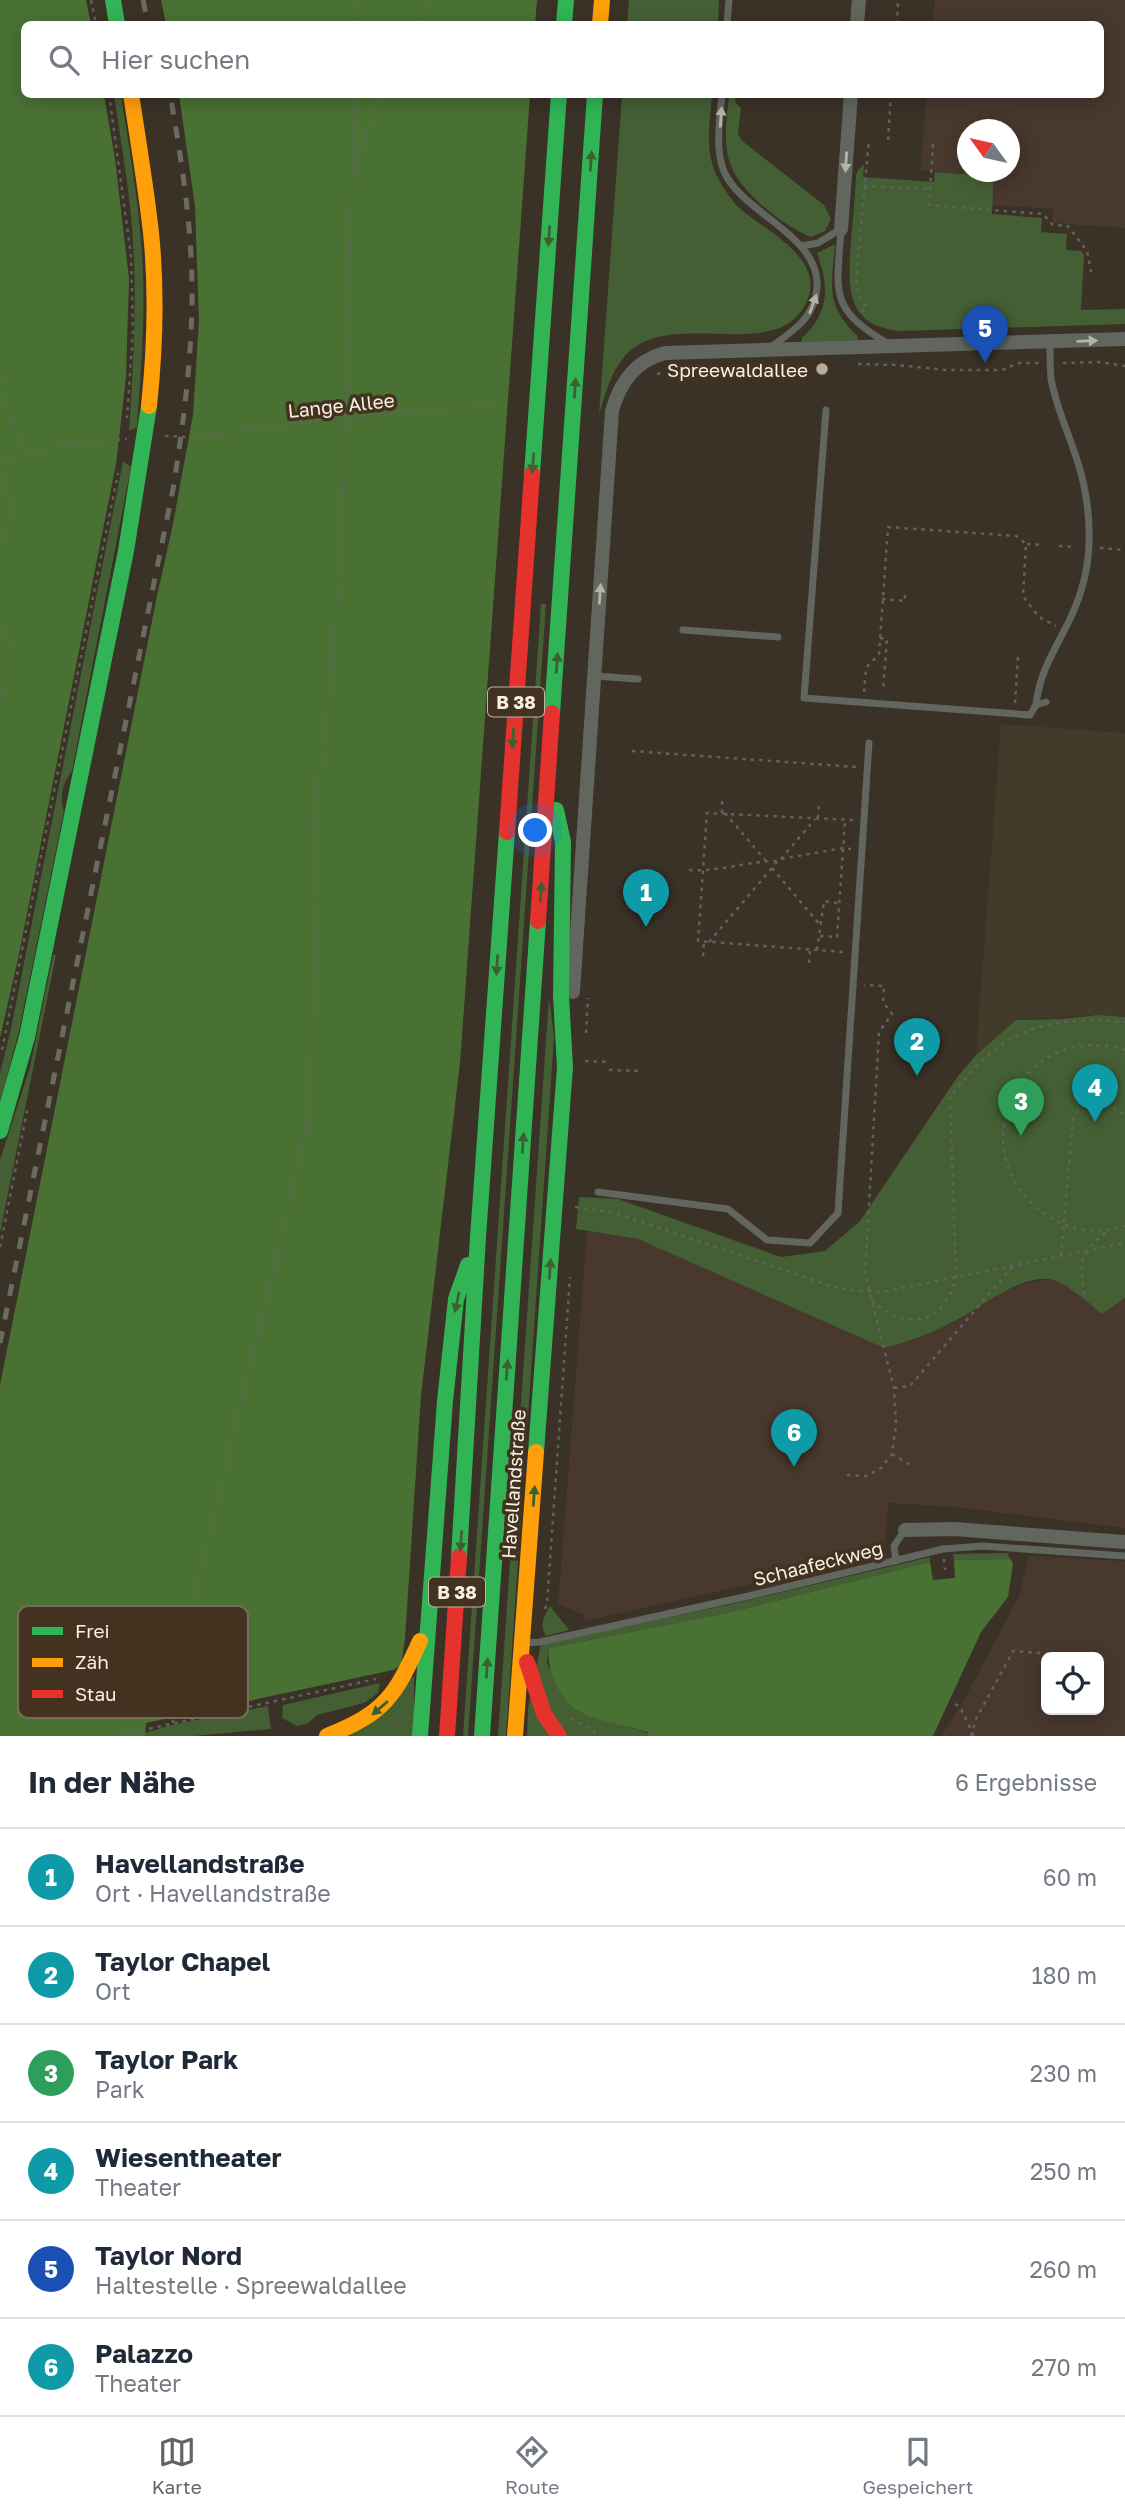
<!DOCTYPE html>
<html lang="de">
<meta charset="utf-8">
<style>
body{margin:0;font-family:"Golos Text",sans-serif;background:#f2f2f3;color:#1f2937}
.controls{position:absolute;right:21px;bottom:21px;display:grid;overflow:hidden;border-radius:10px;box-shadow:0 4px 18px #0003}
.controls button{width:63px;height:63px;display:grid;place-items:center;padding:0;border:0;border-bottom:2px solid #e0e1e3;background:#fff;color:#1f2937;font:35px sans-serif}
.compass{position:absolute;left:957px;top:119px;width:63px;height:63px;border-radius:50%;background:#fff;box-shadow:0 4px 18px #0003;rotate:303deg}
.you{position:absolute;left:536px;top:831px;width:24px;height:24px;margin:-18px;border:5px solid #fff;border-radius:50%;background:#1a73e8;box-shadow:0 0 0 10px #1a73e833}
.badge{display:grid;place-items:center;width:46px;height:46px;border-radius:50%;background:#636467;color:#fff;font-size:23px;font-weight:700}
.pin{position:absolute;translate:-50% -58px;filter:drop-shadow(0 2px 4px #0008)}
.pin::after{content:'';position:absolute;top:37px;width:24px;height:21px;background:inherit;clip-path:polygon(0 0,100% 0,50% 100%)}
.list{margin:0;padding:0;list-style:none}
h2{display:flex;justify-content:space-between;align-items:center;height:91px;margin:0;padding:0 28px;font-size:30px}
h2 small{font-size:23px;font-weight:400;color:#747a83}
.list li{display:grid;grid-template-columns:46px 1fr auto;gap:21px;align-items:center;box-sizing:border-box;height:98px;padding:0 28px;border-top:2px solid #e0e1e3}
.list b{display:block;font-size:26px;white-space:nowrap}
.list p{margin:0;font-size:23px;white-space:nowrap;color:#747a83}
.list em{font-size:23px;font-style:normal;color:#747a83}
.icon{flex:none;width:38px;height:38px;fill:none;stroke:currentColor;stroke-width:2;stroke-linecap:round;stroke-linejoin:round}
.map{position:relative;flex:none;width:1125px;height:1736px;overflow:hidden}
.search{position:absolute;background:#fff;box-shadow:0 4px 18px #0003;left:21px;right:21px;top:21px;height:77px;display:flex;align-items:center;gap:18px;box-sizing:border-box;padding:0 24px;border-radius:10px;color:#747a83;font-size:26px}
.sheet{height:679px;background:#fff}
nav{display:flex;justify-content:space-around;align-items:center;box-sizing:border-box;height:98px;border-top:2px solid #e0e1e3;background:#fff;font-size:19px;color:#747a83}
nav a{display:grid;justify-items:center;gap:4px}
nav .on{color:#636467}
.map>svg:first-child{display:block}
.commercial{fill:#48382e;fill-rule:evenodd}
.industrial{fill:#433b2a}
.green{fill:#445f34}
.forest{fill:#4a7134}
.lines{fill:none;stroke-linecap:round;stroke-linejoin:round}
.path{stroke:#61635a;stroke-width:2.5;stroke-dasharray:3.5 5;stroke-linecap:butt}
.lane{stroke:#61675e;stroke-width:7}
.street{stroke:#61675e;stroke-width:14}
.fast{stroke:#30b455;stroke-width:16}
.slow{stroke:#ff9f0a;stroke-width:16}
.jam{stroke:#e5322d;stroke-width:16}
.rail{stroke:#6a6c62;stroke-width:5;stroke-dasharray:12 12;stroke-linecap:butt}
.oneway{fill:#b5b2a7}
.oneway2{fill:#3c6032}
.poi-dot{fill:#b6aca1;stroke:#42321f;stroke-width:2.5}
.labels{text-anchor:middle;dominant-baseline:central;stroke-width:7;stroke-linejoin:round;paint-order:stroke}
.shield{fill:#42321f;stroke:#c2b6a8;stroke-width:2}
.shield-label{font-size:18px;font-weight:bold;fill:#f9efe3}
.poi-label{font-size:19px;fill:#f9efe3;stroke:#42321f;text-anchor:end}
.street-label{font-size:19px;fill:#f9efe3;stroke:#42321f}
.key{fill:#42321f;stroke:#796b5a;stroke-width:2}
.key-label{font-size:19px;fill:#f9efe3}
</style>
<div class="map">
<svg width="1125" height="1736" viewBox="0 0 1125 1736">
<rect width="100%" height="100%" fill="#3a3127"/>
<!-- commercial -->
<g class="commercial">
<path d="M935,0H1125V228L1053,223V209L993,205L995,176L920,170L927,95L1100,94V24H933ZM968,130H1010V172H968Z"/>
<path d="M587,1231L638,1239L884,1348L914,1340L957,1321L1005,1291L1026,1283L1051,1279L1073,1290L1102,1314L1125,1298V1528L954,1507L888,1503L885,1554L585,1621L584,1615L558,1604Z"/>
<path d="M1029,1556L1125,1561V1736H941L960,1707L1019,1596ZM1099,1657V1710H1046V1657Z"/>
</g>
<!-- industrial -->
<path class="industrial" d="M1001,724L1125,733V1017L1098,1015L1016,1020L976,1055Z"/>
<!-- green -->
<g class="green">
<path d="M629,0H719L718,24H627Z"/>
<path d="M114,95H121C129,148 139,201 142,255C146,312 141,369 137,427L129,431C133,373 136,317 134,259C132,204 122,149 114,95Z"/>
<path d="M622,95H712C710,122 704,153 718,178C723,187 730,198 736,205C763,231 835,260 802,310C768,361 667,307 624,357C610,374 605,395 599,415Z"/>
<path d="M729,95H736L735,102L741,108L738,133L741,140L824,205L831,219L825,231L811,237C784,226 736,190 729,160C723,139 727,117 729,95Z"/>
<path d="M864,165L863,177L934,182L935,172L994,176L992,214L1042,218L1041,232L1067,234L1066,250L1081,251L1084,255L1081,310L1125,309V324L900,331C844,326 848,285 851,241C853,219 855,197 856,176L858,170Z"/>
<path d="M835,244C832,288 824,303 858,337V340L802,342V338C830,312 829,287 817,253Z"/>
<path d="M123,461L131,467L72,771C63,782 59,797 64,811L19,1031L0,1102V1073L11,1029Z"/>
<path d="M541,604H546L468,1736H463Z"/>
<path d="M53,955H56L0,1233V1160L30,1067Z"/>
<path d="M549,997L554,1037L506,1736H498Z"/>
<path d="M1098,1015L1125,1017V1298L1102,1314C1087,1302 1072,1287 1053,1280C1025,1271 979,1309 955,1321C932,1333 909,1342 884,1348L638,1239L576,1229L579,1197L618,1199L781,1257L825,1251L860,1221L958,1076L976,1055L1016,1020L1062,1019Z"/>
<path d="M1007,1553L1010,1559L954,1560L953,1554Z"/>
<path d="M930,1557V1562L732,1612L549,1648L547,1663L560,1691L579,1712L648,1733V1736H527L528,1708L541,1644L732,1604Z"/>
<path d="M550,1606L569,1630L546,1636C539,1626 544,1615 550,1606Z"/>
<path d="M414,1676V1736H349Z"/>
<path d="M380,1683L378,1693L364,1703L317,1715L307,1724L297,1726L282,1718L283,1705Z"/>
<path d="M268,1706L271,1729L194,1736H145V1733L171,1725Z"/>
</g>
<!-- forest -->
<g class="forest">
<path d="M0,0H86L91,24H24V94L104,95L115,159L129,279L126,377L116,464L18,959L0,1038Z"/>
<path d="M161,0H537L535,24H166Z"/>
<path d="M179,95H530L460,1063L421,1395L405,1639L401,1665L393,1670L146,1723L145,1736H0V1385L157,596L172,529L193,415L199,321L195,206Z"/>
<path d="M1010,1559L1013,1563L1008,1597L981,1632L933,1736H648V1732C633,1728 589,1718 578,1711C559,1698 546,1670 549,1648L732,1612L930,1562L933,1580L955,1578L954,1560Z"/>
</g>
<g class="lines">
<!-- path -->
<g class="path">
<path d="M91,0L96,24"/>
<path d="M356,24L358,0"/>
<path d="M416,24L429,0"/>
<path d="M897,24L898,0"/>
<path d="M109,94L131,256L133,330L127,418"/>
<path d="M888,140L891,94"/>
<path d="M933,144L929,205L1043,214L1053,225L1068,226L1087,251L1092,277"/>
<path d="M352,174L380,94"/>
<path d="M864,186L930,189"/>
<path d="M862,312L867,308L859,295L856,280L869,139"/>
<path d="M1063,363L1098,362L1125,366"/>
<path d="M858,364L898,365L945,370H1002L1019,363H1039"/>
<path d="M734,368L793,365"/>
<path d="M657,374L682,369"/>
<path d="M0,383L10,373"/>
<path d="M0,392L26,454"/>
<path d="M165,436L189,437L344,418L496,405"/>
<path d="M0,461L67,444L127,439"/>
<path d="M0,463L9,497L11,517L0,542"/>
<path d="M1027,544L1042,545"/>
<path d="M1059,546L1076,547"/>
<path d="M1100,548L1125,550"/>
<path d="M882,599L905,601V593"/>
<path d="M0,629L9,643L8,679L0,705"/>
<path d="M880,638L887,639L883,691"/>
<path d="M864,692L866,668L879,654L888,527L1016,536L1026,544L1023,596L1039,617L1056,626"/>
<path d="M1015,703L1018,657"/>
<path d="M632,751L856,767"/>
<path d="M722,813V798"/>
<path d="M725,813L766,861"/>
<path d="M818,818L819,804"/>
<path d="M781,859L815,819"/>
<path d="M772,868L821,926"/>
<path d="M689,870C719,872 748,861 778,861L781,859L843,848L851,849"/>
<path d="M820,936L837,937L845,821"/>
<path d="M709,942L777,862"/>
<path d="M817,950L824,901L838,903"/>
<path d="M843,952L698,941L707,813L853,820"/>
<path d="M703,956L704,941"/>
<path d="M809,963L810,949"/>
<path d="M586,1033L588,998"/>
<path d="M2,1050L118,473"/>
<path d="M1125,1050C1015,1017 954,1162 1053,1219C1075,1232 1102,1234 1125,1226"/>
<path d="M585,1061L609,1062"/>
<path d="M609,1070L639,1071"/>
<path d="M575,1207L612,1212L830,1286L848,1290L882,1292L1125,1243"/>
<path d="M0,1247L28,1106"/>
<path d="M1061,1256L1073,1119C1088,1090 1104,1102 1125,1115"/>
<path d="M1084,1295C1080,1258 1078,1256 1107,1231"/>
<path d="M872,1300C906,1332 944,1325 956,1278L950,1097C1002,1030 1041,1015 1125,1022"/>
<path d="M894,1388L910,1386L1013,1266"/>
<path d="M892,1454L912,1466"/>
<path d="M847,1475L866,1476L881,1468L892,1454L896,1425L894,1388L865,1274L879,1032L892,1014L883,1002L884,986L864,985"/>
<path d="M944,1559L945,1570"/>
<path d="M545,1609L547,1603L570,1277"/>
<path d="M955,1704L960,1707L974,1736"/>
<path d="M571,1718L601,1736"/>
<path d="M173,1723V1685L307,1127L316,967L313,812L326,732L342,537L354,94"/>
<path d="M116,1736L376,1679"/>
<path d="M971,1736L976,1719L1013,1651L1067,1655V1657"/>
</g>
<!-- lane -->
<g class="lane">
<path d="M727,24L729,0"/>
<path d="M722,94C720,121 713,156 728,179C751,216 821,239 817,288C815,318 792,332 769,348"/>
<path d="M841,229C837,292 828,308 887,343"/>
<path d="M802,246L818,243L841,229"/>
<path d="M826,410L804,698L1030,715L1036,705L1046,702"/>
<path d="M683,630L778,637"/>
<path d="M594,676L638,679"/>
<path d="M1036,705C1039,676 1051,656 1064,631C1078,605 1088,574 1089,545C1090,517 1086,487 1077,460C1069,434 1056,407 1051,379C1050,367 1050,354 1050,342"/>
<path d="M598,1192L728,1209L767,1240L810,1243L838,1213L869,743"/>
<path d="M896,1561L894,1546L905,1530"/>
<path d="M526,1643L540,1642L753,1595L943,1549L982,1546L1125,1556"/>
</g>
<!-- street -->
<g class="street">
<path d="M857,24L859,0"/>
<path d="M841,229L851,94"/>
<path d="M573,992L612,411C620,382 635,361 665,353L1125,339"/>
<path d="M905,1530L954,1529L1125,1542"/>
</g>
<!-- fast -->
<g class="fast">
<path d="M113,0L117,24"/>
<path d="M564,24L566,0"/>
<path d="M532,474L559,94"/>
<path d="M552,713L595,94"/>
<path d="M556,810L563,842L561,996L565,1067"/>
<path d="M0,1131L27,1037L126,551L149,406"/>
<path d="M536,1452L565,1067"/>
<path d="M459,1557L478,1237L507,832"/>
<path d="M420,1736L445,1401L456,1299L468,1265"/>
<path d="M482,1736L538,921"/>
</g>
<!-- slow -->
<g class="slow">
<path d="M600,24L602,0"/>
<path d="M131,94C138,140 146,187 151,233C157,291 155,349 149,406"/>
<path d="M327,1736C385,1713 395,1696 420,1641"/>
<path d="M515,1736L536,1452"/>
</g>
<!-- jam -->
<g class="jam">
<path d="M507,832L532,474"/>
<path d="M538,921L552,713"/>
<path d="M527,1662L544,1714L559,1736"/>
<path d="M447,1736L459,1557"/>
</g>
<!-- rail -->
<g class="rail">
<path d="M143,0L148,24"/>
<path d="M0,1343L173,489C183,427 191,365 192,302C193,233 182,162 170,94"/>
</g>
</g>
<!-- one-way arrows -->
<defs><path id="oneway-solid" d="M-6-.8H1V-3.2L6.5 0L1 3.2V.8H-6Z" transform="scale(1.75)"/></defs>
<g class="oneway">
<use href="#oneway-solid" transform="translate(721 117) rotate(-86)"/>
<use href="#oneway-solid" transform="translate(846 162) rotate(94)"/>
<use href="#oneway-solid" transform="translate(813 304) rotate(-70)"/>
<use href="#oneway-solid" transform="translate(1087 341) rotate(-2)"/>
<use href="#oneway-solid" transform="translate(600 594) rotate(-86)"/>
</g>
<g class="oneway2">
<use href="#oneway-solid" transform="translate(591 161) rotate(-86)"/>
<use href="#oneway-solid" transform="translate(549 236) rotate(94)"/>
<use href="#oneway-solid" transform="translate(575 388) rotate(-86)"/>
<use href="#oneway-solid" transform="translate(533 463) rotate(94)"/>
<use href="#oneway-solid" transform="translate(557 663) rotate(-86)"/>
<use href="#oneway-solid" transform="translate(513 738) rotate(94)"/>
<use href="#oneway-solid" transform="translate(541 892) rotate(-86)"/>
<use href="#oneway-solid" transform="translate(497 965) rotate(94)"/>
<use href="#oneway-solid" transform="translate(523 1143) rotate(-86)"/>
<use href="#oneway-solid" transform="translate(550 1269) rotate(-86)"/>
<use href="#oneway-solid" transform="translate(457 1302) rotate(102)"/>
<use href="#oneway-solid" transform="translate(507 1370) rotate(-86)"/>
<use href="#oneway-solid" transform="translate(534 1496) rotate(-86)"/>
<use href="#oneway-solid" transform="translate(461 1541) rotate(94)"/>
<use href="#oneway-solid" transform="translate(487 1668) rotate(-86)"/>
<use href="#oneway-solid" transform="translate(380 1708) rotate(139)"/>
</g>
<!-- markers -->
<circle class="poi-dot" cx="822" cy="369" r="7"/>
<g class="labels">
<!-- shield labels -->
<g class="shield">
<rect x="488" y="687.5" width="56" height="29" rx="5"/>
<rect x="429" y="1577.5" width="56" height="29" rx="5"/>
</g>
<g class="shield-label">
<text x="516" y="702">B 38</text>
<text x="457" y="1592">B 38</text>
</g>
<!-- poi labels -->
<g class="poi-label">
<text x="808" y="369">Spreewaldallee</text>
</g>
<!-- street labels -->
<g class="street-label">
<text transform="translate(341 405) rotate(-6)">Lange Allee</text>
<text transform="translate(513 1484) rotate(-86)">Havellandstraße</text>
<text transform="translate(818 1563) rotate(-14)">Schaafeckweg</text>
</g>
</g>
<!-- legend -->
<rect x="18" y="1606" width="230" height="112" rx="10" class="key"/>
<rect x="32" y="1627" width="31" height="8" fill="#30b455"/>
<rect x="32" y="1658" width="31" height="9" fill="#ff9f0a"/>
<rect x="32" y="1690" width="31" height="8" fill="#e5322d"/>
<g class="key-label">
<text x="75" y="1638">Frei</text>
<text x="75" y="1669">Zäh</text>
<text x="75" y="1701">Stau</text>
</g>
</svg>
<div class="controls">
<button><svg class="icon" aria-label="locate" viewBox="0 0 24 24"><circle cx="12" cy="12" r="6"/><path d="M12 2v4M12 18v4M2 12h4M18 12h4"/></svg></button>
</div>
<svg class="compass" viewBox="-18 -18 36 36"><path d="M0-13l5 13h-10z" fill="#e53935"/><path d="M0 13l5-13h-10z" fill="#747a83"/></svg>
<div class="you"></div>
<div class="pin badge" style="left:646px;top:927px;background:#0f9aa8">1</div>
<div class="pin badge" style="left:917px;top:1076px;background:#0f9aa8">2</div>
<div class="pin badge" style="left:1021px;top:1136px;background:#2e9e5b">3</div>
<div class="pin badge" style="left:1095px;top:1122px;background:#0f9aa8">4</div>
<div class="pin badge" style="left:985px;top:363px;background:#1a4fb4">5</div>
<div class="pin badge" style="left:794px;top:1467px;background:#0f9aa8">6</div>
<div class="search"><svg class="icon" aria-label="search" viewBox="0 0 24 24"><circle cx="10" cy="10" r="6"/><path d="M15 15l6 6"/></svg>Hier suchen</div>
</div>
<section class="sheet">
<h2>In der Nähe<small>6 Ergebnisse</small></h2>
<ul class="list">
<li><span class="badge" style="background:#0f9aa8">1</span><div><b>Havellandstraße</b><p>Ort · Havellandstraße</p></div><em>60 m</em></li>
<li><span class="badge" style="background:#0f9aa8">2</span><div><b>Taylor Chapel</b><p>Ort</p></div><em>180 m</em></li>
<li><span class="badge" style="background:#2e9e5b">3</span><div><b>Taylor Park</b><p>Park</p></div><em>230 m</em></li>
<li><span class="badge" style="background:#0f9aa8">4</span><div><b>Wiesentheater</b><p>Theater</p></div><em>250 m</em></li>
<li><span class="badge" style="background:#1a4fb4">5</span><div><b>Taylor Nord</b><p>Haltestelle · Spreewaldallee</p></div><em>260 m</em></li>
<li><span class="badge" style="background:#0f9aa8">6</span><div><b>Palazzo</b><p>Theater</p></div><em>270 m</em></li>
</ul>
</section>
<nav>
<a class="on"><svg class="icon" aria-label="map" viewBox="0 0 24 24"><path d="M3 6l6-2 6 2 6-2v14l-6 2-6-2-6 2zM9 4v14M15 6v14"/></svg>Karte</a>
<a><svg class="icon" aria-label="directions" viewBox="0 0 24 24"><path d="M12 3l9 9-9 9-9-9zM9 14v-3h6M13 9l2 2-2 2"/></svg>Route</a>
<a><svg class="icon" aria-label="saved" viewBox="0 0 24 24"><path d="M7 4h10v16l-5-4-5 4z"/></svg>Gespeichert</a>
</nav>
